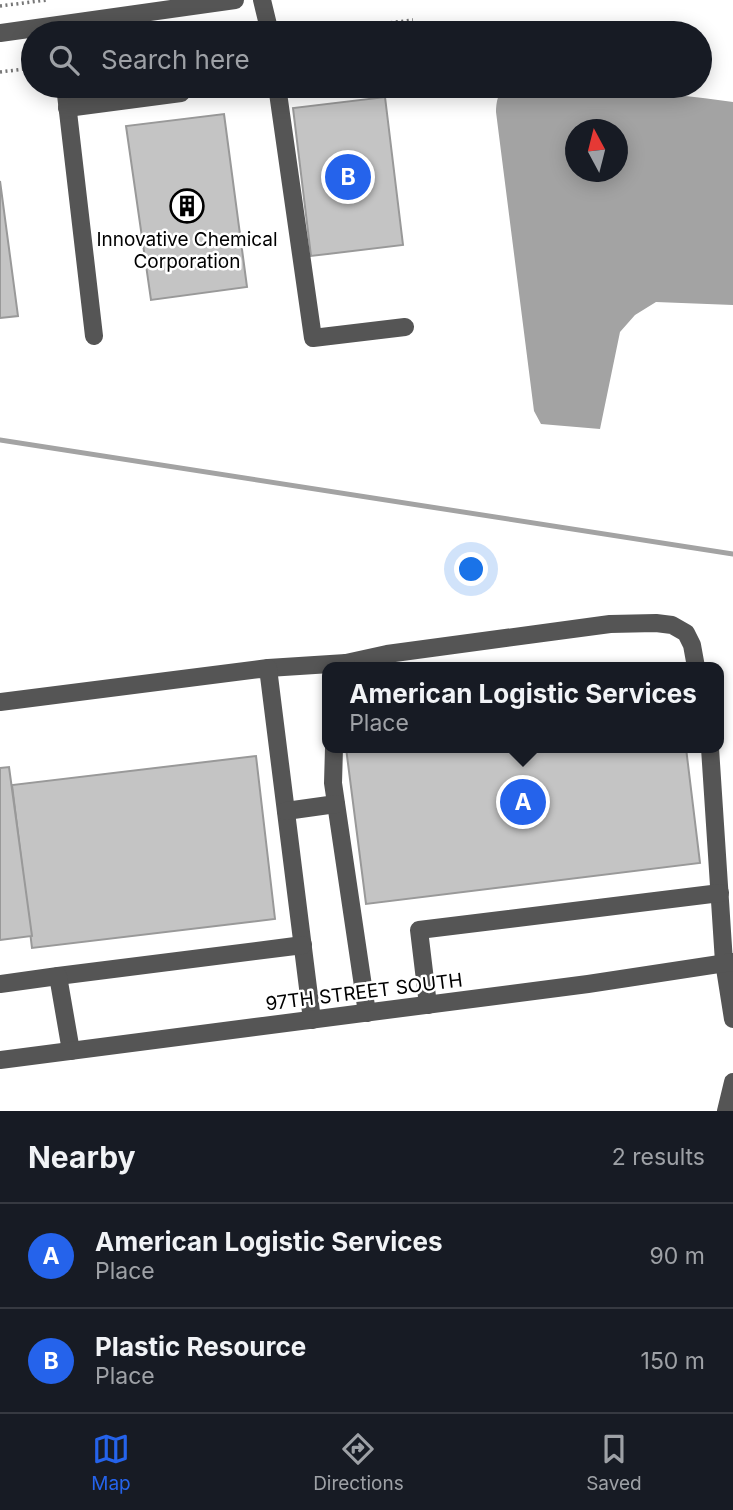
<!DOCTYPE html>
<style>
body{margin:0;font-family:Inter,sans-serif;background:#20242c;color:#f1f3f6}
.compass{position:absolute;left:565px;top:119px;width:63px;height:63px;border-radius:50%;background:#171b24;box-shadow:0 4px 18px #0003;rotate:353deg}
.you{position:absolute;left:472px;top:570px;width:24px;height:24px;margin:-18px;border:5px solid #fff;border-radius:50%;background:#1a73e8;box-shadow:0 0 0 10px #1a73e833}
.badge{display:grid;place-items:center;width:46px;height:46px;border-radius:50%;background:#2563eb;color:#fff;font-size:23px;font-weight:700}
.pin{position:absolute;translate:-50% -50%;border:4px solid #fff;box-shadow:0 2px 7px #0006}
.popup{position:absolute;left:322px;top:662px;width:402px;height:91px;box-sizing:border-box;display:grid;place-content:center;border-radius:14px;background:#171b24;filter:drop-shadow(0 2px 5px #0005);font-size:23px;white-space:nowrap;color:#9ea1a6}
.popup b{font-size:26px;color:#f1f3f6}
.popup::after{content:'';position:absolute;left:50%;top:100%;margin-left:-14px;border:14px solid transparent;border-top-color:#171b24}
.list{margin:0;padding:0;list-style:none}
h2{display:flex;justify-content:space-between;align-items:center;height:91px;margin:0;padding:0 28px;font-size:30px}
h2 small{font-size:23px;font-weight:400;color:#9ea1a6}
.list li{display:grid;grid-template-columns:46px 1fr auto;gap:21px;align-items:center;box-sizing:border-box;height:105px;padding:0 28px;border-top:2px solid #363941}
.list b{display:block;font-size:26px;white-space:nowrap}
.list p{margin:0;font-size:23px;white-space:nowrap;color:#9ea1a6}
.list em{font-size:23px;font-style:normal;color:#9ea1a6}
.icon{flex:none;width:38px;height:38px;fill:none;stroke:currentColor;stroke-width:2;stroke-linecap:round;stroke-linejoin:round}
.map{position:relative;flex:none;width:733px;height:1111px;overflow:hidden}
.search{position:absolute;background:#171b24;box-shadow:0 4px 18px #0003;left:21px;right:21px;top:21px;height:77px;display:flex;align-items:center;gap:18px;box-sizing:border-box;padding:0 24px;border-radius:38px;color:#9ea1a6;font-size:26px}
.sheet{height:301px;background:#171b24}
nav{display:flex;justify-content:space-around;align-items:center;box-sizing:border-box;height:98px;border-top:2px solid #363941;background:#171b24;font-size:19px;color:#9ea1a6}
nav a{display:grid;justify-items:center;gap:4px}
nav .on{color:#2563eb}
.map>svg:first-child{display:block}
.water{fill:#a3a3a3;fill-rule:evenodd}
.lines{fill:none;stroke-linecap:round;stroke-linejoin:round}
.stream{stroke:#a3a3a3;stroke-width:5}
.building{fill:#c4c4c4;stroke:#999;stroke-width:2}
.path{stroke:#777;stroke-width:3.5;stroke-dasharray:2 3.5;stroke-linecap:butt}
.minor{stroke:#555;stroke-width:18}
.labels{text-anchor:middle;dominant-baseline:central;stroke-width:5;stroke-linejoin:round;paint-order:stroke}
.poi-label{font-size:19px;fill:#000;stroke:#fff}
.street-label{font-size:19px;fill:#000;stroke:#fff}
</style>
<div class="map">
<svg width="733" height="1111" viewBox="0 0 733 1111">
<rect width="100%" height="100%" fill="#fff"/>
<!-- water -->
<path class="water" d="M507,86C583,86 658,91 733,102V305L656,302L635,315L620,332L600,429L541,424L534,411L496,112C496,103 498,90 507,86ZM576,130H618V172H576Z"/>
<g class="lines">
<!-- stream -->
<path class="stream" d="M0,440L733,554"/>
</g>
<!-- building -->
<g class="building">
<path d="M385,97L403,245L311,256L293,108Z"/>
<path d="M224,114L247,287L151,300L126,126Z"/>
<path d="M0,181L18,316L0,318Z"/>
<path d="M346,748H686L700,863L366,904Z"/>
<path d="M256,756L275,919L32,948L12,785Z"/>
<path d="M9,767L32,936L0,940V768Z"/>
</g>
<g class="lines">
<!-- path -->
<g class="path">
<path d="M0,6L47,0"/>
<path d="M303,33L413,20"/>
<path d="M0,72L33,68"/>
</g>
<!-- minor -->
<g class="minor">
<path d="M262,0L270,33"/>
<path d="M0,33L235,0"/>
<path d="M65,86L94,336"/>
<path d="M277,86L313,338L405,327"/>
<path d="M67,108L181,93"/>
<path d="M342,667L346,663L387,654L610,624L656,623L672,625L686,633L692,645L696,667"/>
<path d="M268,668L346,663"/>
<path d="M0,702L268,668L312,1020"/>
<path d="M334,748L333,783L367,1013"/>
<path d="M710,748L724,962L733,1019"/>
<path d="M286,811L336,804"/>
<path d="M58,976L303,945"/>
<path d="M0,984L58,976L71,1051"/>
<path d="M428,1005L419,930L720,893"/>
<path d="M0,1060L588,984L733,962"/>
<path d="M726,1111L733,1082"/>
</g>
</g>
<!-- icons -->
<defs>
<symbol id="building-ring" viewBox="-11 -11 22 22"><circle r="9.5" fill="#fff" stroke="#000" stroke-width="1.5"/><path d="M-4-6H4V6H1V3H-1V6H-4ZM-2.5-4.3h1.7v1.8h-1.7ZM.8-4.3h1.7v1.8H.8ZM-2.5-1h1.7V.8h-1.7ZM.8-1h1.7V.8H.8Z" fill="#000"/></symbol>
</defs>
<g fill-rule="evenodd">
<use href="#building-ring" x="168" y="187" width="38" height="38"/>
</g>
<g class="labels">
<!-- poi labels -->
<g class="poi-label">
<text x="187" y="239">Innovative Chemical<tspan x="187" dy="22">Corporation</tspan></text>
</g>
<!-- street labels -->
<g class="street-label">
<text transform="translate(364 992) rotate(-7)">97TH STREET SOUTH</text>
</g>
</g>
</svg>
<svg class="compass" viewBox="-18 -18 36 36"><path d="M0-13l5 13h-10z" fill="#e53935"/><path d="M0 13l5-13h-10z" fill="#9ea1a6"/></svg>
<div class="you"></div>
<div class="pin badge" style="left:523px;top:802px">A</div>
<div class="popup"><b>American Logistic Services</b>Place</div>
<div class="pin badge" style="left:348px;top:177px">B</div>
<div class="search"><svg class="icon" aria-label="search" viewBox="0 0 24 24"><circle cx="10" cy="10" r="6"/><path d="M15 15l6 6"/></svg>Search here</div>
</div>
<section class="sheet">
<h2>Nearby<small>2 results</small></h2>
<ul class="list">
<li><span class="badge">A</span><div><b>American Logistic Services</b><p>Place</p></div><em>90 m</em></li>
<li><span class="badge">B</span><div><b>Plastic Resource</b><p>Place</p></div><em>150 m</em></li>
</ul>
</section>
<nav>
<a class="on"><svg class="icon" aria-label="map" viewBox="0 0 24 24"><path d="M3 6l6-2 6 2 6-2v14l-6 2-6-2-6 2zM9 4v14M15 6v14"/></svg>Map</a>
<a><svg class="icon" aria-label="directions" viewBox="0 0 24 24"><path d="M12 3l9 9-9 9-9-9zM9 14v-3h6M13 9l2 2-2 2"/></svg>Directions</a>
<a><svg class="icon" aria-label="saved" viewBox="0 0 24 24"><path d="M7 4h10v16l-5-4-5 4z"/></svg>Saved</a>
</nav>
